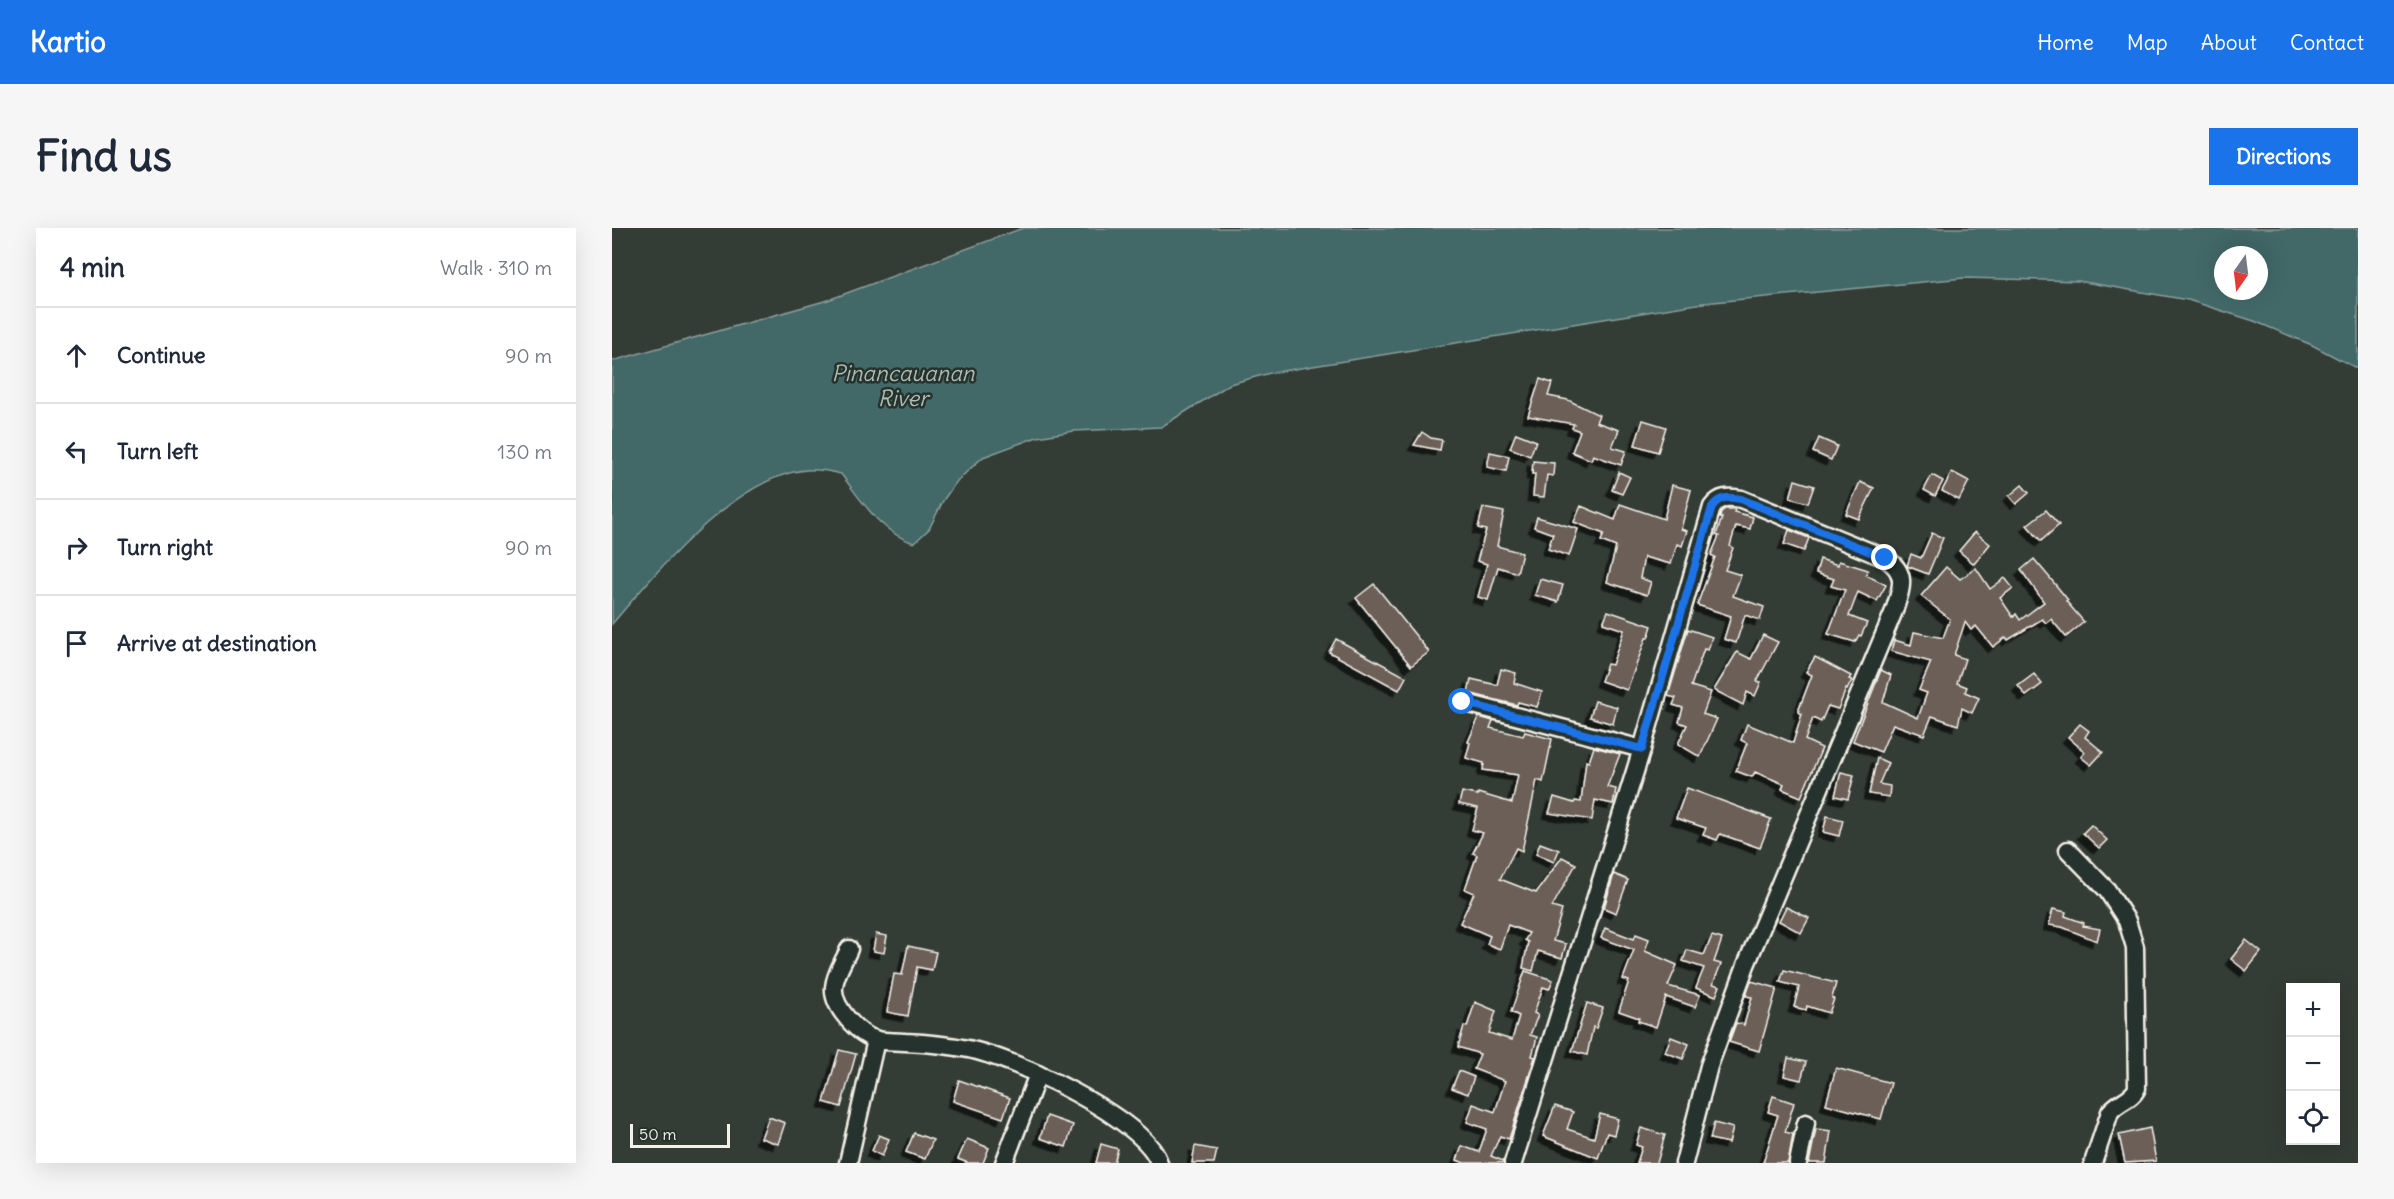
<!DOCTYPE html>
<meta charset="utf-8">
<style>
body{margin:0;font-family:Delius,sans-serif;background:#f6f6f7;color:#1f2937}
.controls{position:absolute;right:18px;bottom:18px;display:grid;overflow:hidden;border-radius:0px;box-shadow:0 6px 24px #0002}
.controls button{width:54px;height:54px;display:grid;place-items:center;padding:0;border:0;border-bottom:2px solid #e0e1e3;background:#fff;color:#1f2937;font:30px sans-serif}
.compass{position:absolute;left:1602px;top:18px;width:54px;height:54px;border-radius:50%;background:#fff;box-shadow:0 6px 24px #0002;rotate:194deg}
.scale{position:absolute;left:18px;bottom:15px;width:100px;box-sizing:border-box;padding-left:6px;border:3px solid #f4f1e8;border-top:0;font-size:16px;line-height:21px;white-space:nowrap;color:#f4f1e8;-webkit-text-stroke:4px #26332d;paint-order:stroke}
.stop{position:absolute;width:18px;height:18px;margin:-14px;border:4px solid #1a73e8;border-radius:50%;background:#fff}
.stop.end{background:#1a73e8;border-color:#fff;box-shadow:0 2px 6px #0008}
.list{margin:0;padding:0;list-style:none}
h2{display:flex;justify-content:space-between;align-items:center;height:78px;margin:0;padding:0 24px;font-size:26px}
h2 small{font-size:20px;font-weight:400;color:#747a83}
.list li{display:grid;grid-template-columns:39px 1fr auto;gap:18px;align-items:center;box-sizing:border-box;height:96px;padding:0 24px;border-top:2px solid #e0e1e3}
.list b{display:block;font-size:22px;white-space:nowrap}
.list em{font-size:20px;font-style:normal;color:#747a83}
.icon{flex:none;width:33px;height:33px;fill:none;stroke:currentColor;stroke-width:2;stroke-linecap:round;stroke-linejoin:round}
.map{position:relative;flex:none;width:1746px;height:935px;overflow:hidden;border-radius:0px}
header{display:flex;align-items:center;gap:36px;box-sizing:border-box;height:84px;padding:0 30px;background:#1a73e8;color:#fff}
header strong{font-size:28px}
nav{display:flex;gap:33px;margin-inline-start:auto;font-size:21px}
.intro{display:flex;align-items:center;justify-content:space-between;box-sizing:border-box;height:144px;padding:0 36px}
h1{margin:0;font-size:42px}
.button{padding:15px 27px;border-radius:0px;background:#1a73e8;color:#fff;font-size:21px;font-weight:700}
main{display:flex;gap:36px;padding:0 36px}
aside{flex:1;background:#fff;border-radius:0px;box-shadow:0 6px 24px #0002}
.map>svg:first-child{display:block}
.water{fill:#436868;stroke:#8a9f9b;stroke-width:1.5;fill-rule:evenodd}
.building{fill:#6c5f59;stroke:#f4f1e8;stroke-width:1.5;filter:url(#shadow)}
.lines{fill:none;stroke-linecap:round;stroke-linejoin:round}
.minor-casing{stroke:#f4f1e8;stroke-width:21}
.minor{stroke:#26332d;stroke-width:16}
.route{stroke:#1a73e8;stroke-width:8}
.labels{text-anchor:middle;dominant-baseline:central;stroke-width:5;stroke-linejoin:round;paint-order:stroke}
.water-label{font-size:22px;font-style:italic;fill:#adbab5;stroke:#26332d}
</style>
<header>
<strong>Kartio</strong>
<nav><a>Home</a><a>Map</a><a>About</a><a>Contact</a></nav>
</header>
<div class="intro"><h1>Find us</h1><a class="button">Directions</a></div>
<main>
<aside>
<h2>4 min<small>Walk · 310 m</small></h2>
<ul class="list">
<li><svg class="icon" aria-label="ahead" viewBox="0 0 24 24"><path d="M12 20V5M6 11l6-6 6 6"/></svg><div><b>Continue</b></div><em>90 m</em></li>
<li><svg class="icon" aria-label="left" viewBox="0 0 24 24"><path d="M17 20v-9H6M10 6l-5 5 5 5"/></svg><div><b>Turn left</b></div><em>130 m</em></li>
<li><svg class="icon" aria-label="right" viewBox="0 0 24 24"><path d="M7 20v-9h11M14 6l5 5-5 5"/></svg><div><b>Turn right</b></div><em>90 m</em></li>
<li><svg class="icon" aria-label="arrive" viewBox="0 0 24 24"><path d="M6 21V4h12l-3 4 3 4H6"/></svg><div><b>Arrive at destination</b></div></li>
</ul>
</aside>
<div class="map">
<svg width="1746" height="935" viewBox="0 0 1746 935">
<defs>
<filter id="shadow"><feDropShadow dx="-5.5" dy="5.5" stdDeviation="0" flood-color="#0009"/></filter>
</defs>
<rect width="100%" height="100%" fill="#343c36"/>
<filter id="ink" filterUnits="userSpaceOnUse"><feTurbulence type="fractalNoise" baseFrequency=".0167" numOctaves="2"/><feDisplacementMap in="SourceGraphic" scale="12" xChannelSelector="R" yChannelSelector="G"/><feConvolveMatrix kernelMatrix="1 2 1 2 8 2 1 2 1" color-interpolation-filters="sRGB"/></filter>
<g filter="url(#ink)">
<!-- water -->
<path class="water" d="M411,0H1746V141L1700,117L1642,93L1576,72L1466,53L1352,50L1091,75L658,145L618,156L549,199L462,203L425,209L371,229L345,253L332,271L317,301L302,315C268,304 250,273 229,246C222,245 214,242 206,242C132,237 44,344 0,396V133L216,72ZM1611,27H1647V63H1611Z"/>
<!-- building -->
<g class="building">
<path d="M928,151L940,155L936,168L956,172L987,187L984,194L1007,202L1000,219L1014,223L1009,237L981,227L979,232L960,224L968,203L960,200L962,196L916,188Z"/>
<path d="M1031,192L1054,199L1046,224L1023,217Z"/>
<path d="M810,204L819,210L830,212L828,222L802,217Z"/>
<path d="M904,205L924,213L918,228L898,220Z"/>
<path d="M1207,210L1225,218L1219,232L1201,224Z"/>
<path d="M878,224L897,228L894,243L875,239Z"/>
<path d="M921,233L942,235L941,248L935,247L932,269L921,268L923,246H920Z"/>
<path d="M1007,244L1018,249L1010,266L1000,262Z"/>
<path d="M1340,244L1357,253L1347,272L1330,263Z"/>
<path d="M1320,247L1331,253L1323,268L1312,262Z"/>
<path d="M1183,252L1202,258L1196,275L1178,270Z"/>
<path d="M1248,254L1262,260L1247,291L1234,286Z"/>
<path d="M1060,257L1079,262L1069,301L1075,303L1070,318L1065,316L1059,336L1032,329L1028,350L1039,354L1035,367L995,354L1004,319L989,313L992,306L962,294L969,278L1003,292L1008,276L1052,291Z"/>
<path d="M1410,257L1417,265L1404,276L1397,268Z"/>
<path d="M871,280L892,284L885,318L910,325L905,345L886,339L876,372L866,369L875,336L865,333L874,302L866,300Z"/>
<path d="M1113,281H1123L1122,284L1141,289L1138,301L1124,298L1118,318L1121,320L1113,342L1129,347L1121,368L1152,379L1148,392L1133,387L1124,415L1112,411L1119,388L1085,377L1103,329L1099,327L1107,308L1104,307L1110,290H1108L1109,284Z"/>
<path d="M1434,282L1447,297L1429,313L1415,297Z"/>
<path d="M925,289L966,301L957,328L936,321L941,306L922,299Z"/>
<path d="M1177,302L1197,310L1192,323L1172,316Z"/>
<path d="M1363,304L1378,316L1362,336L1347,323Z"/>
<path d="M1320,305L1331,310L1316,346L1295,338L1299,326L1309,330Z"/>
<path d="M1208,331L1226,337L1227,333L1256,342L1254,347L1274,357L1265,373L1246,364L1237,388L1255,395L1249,408L1247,407L1243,414L1216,406L1233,362L1219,358L1222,351L1204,345Z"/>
<path d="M1422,331L1438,350L1456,372L1454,373L1472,394L1454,409L1439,391L1434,395L1430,391L1396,412L1394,409L1381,419L1364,398L1359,402L1353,394L1342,427L1353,431L1345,455L1355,459L1353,464L1367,470L1360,485L1350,480L1346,497L1320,488L1312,507L1281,496L1269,524L1241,513L1269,442L1279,447L1271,474L1306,490L1315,465L1307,462L1319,434L1279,423L1282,412L1299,417L1302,404L1331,410L1338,391L1309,368L1334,339L1348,351L1364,340L1378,361L1393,350L1401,360L1388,370L1401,389L1404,386L1408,392L1432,374L1409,342Z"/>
<path d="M928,351L951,357L946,374L923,367Z"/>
<path d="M762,356L817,424L799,438L744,370Z"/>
<path d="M996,383L1040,398L1036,410H1034L1015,462L989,453L995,436L1000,437L1012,402L991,395Z"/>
<path d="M1076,401L1100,409L1096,422L1092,421L1079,458L1099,464L1091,486L1105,491L1088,529L1066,516L1075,497L1067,494L1071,480L1061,477L1064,470L1056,468Z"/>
<path d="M1151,407L1166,414L1145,453L1149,454L1143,468L1135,464L1131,477L1102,462L1125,424L1139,431Z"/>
<path d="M724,411L794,449L787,462L717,424Z"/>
<path d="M1203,429L1239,448L1237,451L1240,452L1235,462L1234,461L1226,481L1216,478L1209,494L1201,490L1193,512L1210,520L1189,569L1170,561L1172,556L1143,544L1140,549L1124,543L1135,515L1129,512L1135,496L1181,515L1190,486L1187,484V481L1200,447L1194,444Z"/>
<path d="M889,441L904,445L902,455L930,464L925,479L906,474L905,477L856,465L859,451L885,457Z"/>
<path d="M1422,446L1430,456L1414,468L1406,458Z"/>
<path d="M983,473L1005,479L1001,496L978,489Z"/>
<path d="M867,489L881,493L878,500L911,508L913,504L940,511L931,554L925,552L910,623L904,620L888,651L924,665L950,629L964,636L940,679L950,682L941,713L954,716L950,730L926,723L921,743L911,740L916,714L913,712L917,705L896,697L888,721L875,716L878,708L848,695L862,665L853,661L865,627L861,625L871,605L860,602L866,580L847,576L850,564L866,567V565L900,575L906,547L871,542L872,535L854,530L858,515L856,514Z"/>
<path d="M1468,496L1477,503L1473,509L1491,524L1479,537L1469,529L1473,524L1456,509Z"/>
<path d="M982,519L1008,526L995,559L1004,561L1001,576L983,572L980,592L937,585L942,569L962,575L963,573L969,574L974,533L977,534Z"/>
<path d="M1265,530L1276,535L1267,556L1278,558L1277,569L1257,566Z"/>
<path d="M1229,544L1242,547L1236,571L1223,568Z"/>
<path d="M1075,560L1159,591L1148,620L1108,606L1105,612L1091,607L1094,600L1064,590Z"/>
<path d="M1215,588L1231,592L1227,608L1211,604Z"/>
<path d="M1479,597L1495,612L1487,620L1471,605Z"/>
<path d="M928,615L947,622L942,634L924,626Z"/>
<path d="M1002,646L1016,652L1004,685L992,680Z"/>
<path d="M1174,679L1197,690L1189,705L1167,693Z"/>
<path d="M1441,681L1454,684L1453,688L1472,695L1471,698L1488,701L1485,713L1450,699L1437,697Z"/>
<path d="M993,700L1022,711L1024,706L1037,711L1033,723L1065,737L1056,758L1088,767L1083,779L1054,769L1044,799L1026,793L1027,790L1007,783L1017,753L1011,751L1022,722L989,710Z"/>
<path d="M264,706L275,708L272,725L261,723Z"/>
<path d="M1100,708L1110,711L1102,734L1109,736L1101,756L1108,758L1104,768L1084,760L1092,740L1071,733L1075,722L1092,727Z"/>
<path d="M1634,712L1649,724L1634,743L1619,731Z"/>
<path d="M296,718L324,724L320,742L305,739L296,788L275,784L282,746L290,747Z"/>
<path d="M1172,742L1224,755L1220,770L1222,771L1217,785L1195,778L1194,782L1182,779L1187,759L1168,754Z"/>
<path d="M913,743L941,752L937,761L931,759L922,785L926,787L918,807L925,809L920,828L923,829L897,911L888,908L879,928L891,933V935H852L845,932L850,918L867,924L875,901L855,894L861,876L883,884L893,853L862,841L868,826L846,819L852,798L855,799L863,774L884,783L877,805L900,812L907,788L899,784Z"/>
<path d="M1139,753L1165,760L1147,823L1117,814L1124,795L1132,797L1140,769L1134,768Z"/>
<path d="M975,775L991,780L984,800L981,799L975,827L960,823Z"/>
<path d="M1059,809L1077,816L1071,831L1053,824Z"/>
<path d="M227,822L244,826L229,879L212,874Z"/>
<path d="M1176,830L1194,834L1189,852L1172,848Z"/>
<path d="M1224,840L1279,855L1269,891L1214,876Z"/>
<path d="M847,843L862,849L856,866L840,860Z"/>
<path d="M347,852L398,870L391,890L341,873Z"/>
<path d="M1161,868L1182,875L1173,904L1181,906L1176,935H1151L1166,887L1156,884Z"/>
<path d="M943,878L961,884L955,901L982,910L988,886L1006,891L1002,907L995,905L986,930L931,908Z"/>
<path d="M435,888L461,897L454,919L428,910Z"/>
<path d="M157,889L173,895L166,916L149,910Z"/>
<path d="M1102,895L1121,900L1117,915L1098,911Z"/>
<path d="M1029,900L1053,907L1045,935H1025L1030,919L1024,917Z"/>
<path d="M1538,900L1544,933L1513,935L1507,907Z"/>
<path d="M1204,901L1219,903L1214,935H1197Z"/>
<path d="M302,905L321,912L313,931L294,924Z"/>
<path d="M267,907L277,911L270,928L260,923Z"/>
<path d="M355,911L377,920L371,935H356L346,931Z"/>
<path d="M489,916L506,921L502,935H484Z"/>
<path d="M583,918L605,922L602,935H580Z"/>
</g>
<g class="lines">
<defs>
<g id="minor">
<path d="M850,474L1030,521"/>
<path d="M1456,622L1495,662L1515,693L1523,719L1525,860C1520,872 1506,873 1498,884L1481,935"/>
<path d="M237,721C232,733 223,746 222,759C220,779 247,808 266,812C274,814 284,813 293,814C314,815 336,817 356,821C400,829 535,892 547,935"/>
<path d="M236,935L264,812"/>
<path d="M392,935L426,846"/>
<path d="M901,935L1030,521L1100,279C1108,268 1116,269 1129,271L1273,330C1297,345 1289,361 1282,383L1134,737L1097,838L1072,935"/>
<path d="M1186,935L1194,895"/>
</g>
</defs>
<!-- minor casing -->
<use href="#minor" class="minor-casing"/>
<!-- minor -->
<use href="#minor" class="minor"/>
</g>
</g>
<g class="lines" filter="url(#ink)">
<!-- route -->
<path class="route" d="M850,474L1030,521L1100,279C1108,268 1116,269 1129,271L1273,330"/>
</g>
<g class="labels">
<!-- water labels -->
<g class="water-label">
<text x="291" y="145">Pinancauanan<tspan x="291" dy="25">River</tspan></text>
</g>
</g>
</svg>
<div class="controls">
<button>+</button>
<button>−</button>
<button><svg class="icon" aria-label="locate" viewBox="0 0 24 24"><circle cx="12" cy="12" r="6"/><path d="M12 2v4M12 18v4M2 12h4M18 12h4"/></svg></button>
</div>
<svg class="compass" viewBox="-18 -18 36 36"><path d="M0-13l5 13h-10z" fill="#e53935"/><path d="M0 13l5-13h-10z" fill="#747a83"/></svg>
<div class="scale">50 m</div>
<div class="stop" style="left:850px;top:474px"></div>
<div class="stop end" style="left:1273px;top:330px"></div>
</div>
</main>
